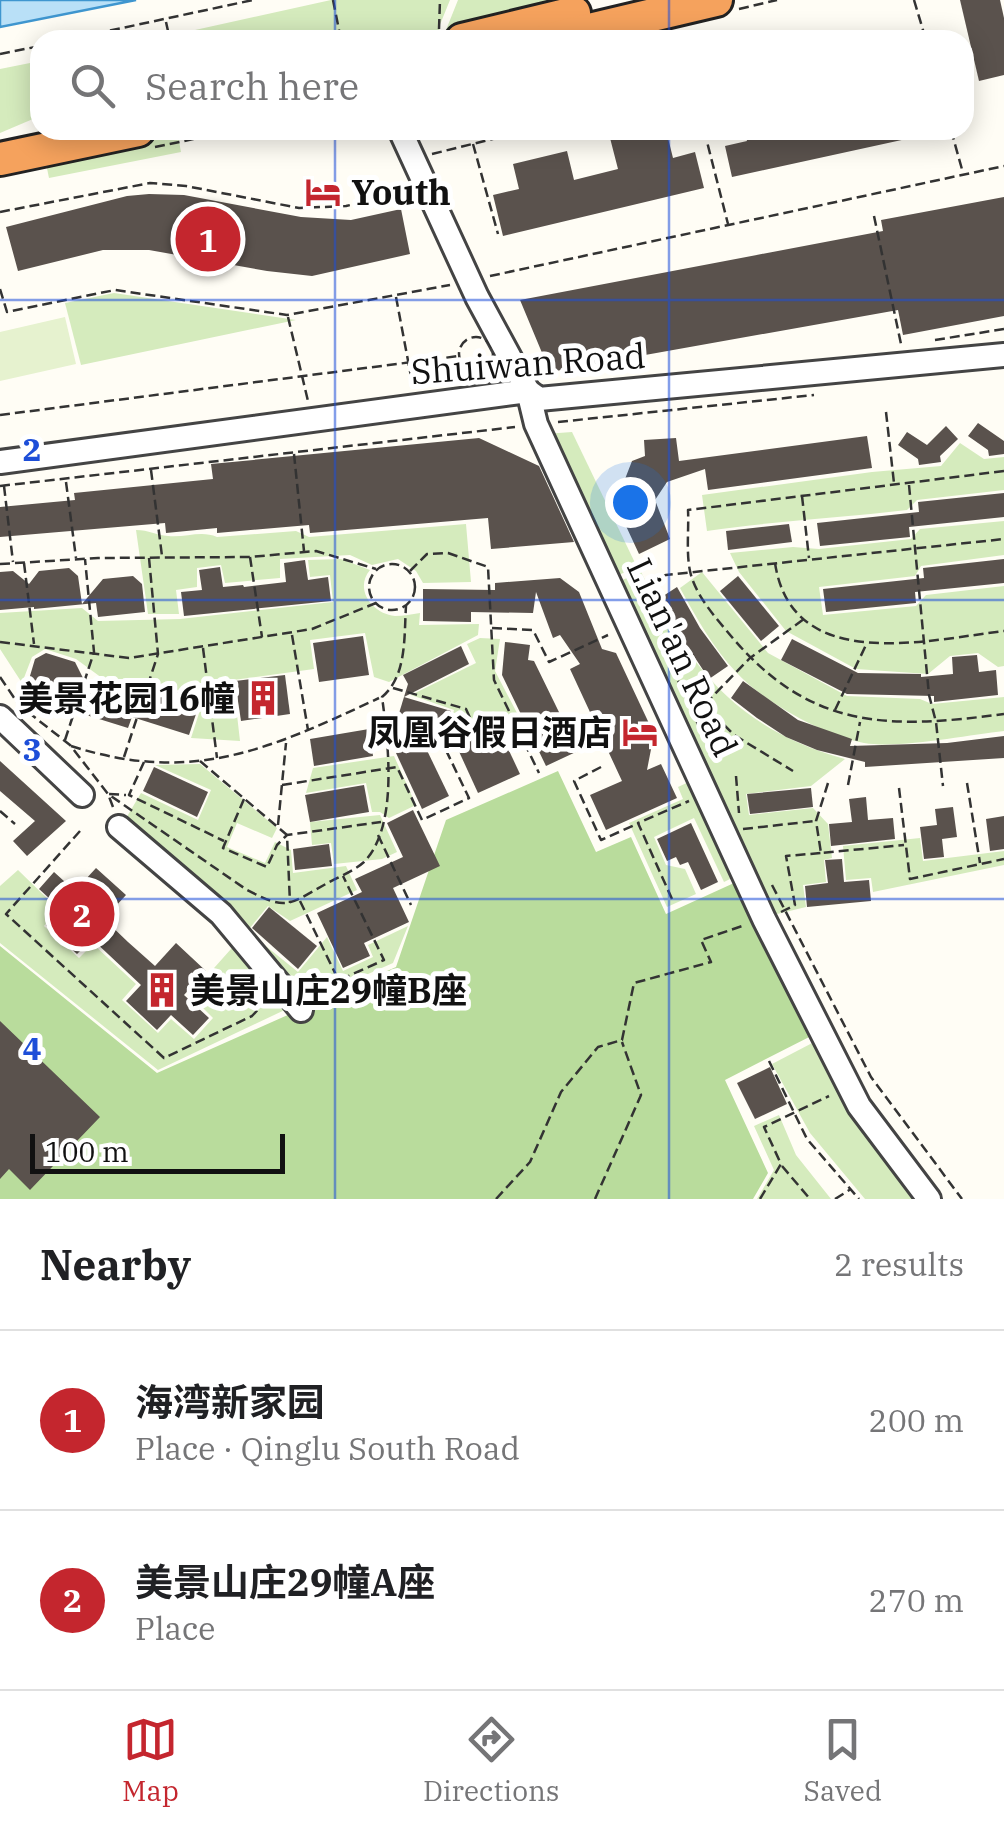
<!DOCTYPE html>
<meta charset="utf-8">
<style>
body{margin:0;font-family:"IBM Plex Serif","Noto Sans SC",serif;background:#f6f6f6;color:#202124}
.scale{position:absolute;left:30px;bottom:25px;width:255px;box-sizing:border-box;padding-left:10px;border:5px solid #111;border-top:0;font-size:28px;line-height:35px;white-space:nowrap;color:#111;-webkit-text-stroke:8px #fff;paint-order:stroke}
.you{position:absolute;left:630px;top:502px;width:35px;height:35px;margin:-25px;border:8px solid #fff;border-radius:50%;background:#1a73e8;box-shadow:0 0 0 15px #1a73e833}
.badge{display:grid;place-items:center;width:65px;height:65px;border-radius:50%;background:#c4262e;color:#fff;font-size:32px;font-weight:700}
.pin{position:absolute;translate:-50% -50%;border:5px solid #fff;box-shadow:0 2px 10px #0006}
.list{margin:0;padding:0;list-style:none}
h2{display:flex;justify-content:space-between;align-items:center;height:130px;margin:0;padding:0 40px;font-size:42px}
h2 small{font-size:32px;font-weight:400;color:#757577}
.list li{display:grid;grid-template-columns:65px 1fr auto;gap:30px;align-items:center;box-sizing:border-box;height:180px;padding:0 40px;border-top:2px solid #e0e0e0}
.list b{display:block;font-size:38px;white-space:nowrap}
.list p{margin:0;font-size:32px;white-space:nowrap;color:#757577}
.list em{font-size:32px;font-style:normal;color:#757577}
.icon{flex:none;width:55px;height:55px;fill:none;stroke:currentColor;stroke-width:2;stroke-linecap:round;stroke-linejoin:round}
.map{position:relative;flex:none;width:1004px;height:1199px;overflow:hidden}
.search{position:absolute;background:#fff;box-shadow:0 5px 25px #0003;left:30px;right:30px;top:30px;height:110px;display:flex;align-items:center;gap:25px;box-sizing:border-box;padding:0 35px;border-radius:30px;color:#757577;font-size:38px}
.sheet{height:490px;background:#fff}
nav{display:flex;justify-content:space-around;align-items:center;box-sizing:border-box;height:140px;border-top:2px solid #e0e0e0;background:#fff;font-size:28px;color:#757577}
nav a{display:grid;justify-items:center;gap:5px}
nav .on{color:#c4262e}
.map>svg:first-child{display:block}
.green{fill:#d5ebbd}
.forest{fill:#b9dc9c}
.pitch{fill:#e6f2cf}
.water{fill:#b9e0f7;stroke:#3f96cf;stroke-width:2.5}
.building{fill:#5a524d}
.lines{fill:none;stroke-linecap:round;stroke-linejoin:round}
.minor-casing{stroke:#444;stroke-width:28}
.highway-casing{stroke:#222;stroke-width:38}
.path{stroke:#333;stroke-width:2.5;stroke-dasharray:10 5;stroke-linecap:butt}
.minor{stroke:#fff;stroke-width:22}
.highway{stroke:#f5a25d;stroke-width:32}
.grid{fill:none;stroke:#1d4ed8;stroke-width:2.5;stroke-opacity:0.55}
.labels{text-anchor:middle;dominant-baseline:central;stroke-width:10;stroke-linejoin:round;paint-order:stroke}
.poi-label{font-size:35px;font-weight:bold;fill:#111;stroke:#fff;text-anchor:start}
.street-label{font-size:35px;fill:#111;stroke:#fff}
.grid-label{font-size:32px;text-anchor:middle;font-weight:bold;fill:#1d4ed8;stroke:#fff;stroke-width:10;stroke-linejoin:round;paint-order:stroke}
</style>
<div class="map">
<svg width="1004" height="1199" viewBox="0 0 1004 1199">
<rect width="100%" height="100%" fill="#fffdf5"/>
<!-- green -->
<g class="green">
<path d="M331,0H450L439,27L440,34L413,40H178L177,34Z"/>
<path d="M458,0H576L446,30Z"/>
<path d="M40,61V116L0,133V69Z"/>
<path d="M166,130H177L181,152L49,178L44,154Z"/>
<path d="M114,293L296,320L81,365L65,303Z"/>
<path d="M572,432L637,567L614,577L545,434Z"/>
<path d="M960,443L984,459L1004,457V490L917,500L907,510C840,518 774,521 707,531L702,495L872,472L941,466Z"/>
<path d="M1004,521V555L921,566L915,576L819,587L823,615L916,606L926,595L1004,586V666L998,667L978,653L950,656L928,674L856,669L786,631L739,572L730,553L793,547L819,549L911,539L920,529Z"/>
<path d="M466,524L471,582L423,583L416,571L398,559L372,565L350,555L280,559V578L225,583L221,565L197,568V587L176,590L179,614H148L136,530C149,530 156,535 168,536C185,538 201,530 217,537L296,531L309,537Z"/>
<path d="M341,559L370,570C354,589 372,614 395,616C403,616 412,614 420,613L419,625L479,624L478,635L389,682L374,677L365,633L310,640L314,669L233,680L240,741L191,738L201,707L195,696L162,685L146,695L102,678L76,659L45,649L32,657L22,683L0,649V613L82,608L98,621L180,619L333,602L330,575L310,577L308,560Z"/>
<path d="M641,572C690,667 736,729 845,759L811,786L746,794L749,815L813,808L828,824L832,858L824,860L826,882L803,885L806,907L765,917L613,584Z"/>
<path d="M702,572L768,653L847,696L920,699L932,704L1004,697V731C967,735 900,749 864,743C825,736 763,702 736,672C713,648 696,617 680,588Z"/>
<path d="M480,638L500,639L495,671L517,713L455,742L446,737L454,710L411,695L476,663L467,644Z"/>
<path d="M394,756L416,805L389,818L380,812H372L366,783L306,793L313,768Z"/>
<path d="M200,764L277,828L272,838L237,823L227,847L265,863L275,842L291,850L293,873L346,866L357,890L290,921L268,906L245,934L122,825L141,793L198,820L211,790L155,765Z"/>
<path d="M695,779L738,875L724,882L694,818L654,837L666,865L685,869L696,894L667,907L629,823L683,799L678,787Z"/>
<path d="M380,815L397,852L382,859L334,864L331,843L312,845L310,822Z"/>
<path d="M920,838L923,861L1004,851V865L873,892L871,878L846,880L843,846Z"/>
<path d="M18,870L58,909L44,926L79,958L93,944L136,984L122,1000L158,1033L171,1019L194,1039L213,1018L190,995L239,940L291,1007L158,1070L0,943V886Z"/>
<path d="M408,926L393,963L300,1004L251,934L298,972L327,937L343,971L373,957L368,945Z"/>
<path d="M818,1040L917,1194L912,1199H865L810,1133L772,1064Z"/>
<path d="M779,1115L796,1155L831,1199H757L774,1170L754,1126Z"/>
</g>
<!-- forest -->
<path class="forest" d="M558,771L596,852L631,837L666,914L745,878L821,1031L725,1080L768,1173L753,1199H0V946L157,1073L396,967L446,820Z"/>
<!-- pitch -->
<path class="pitch" d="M65,317L76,364L0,381V332Z"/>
<!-- water -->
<path class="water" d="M0,0H136L0,27Z"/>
<!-- building -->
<g class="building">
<path d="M960,0H1000L1004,18V75L979,81Z"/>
<path d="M646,130H666L673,158L695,152L704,188L503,236L493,195L519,189L513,164L567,151L574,180L618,169L610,138Z"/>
<path d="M744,130H919L920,136L732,177L725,146L747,141Z"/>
<path d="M149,194L184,195L301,217L351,220L401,209L410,254L312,276L267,271L149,250H103L18,271L6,227L127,196Z"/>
<path d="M1004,197V316L903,335L898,310L550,372L520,300L883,231L881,220Z"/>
<path d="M978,423L1004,441V454L989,456L988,450L968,436Z"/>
<path d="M946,426L958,439L940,456L941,462L919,465L918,459L898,445L907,432L927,445Z"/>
<path d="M867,436L872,468L708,490L705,469L667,482L655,500L670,539L639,554L613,498L627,491L625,479L632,461L645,456L644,440L676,438L679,461Z"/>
<path d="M479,438L539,466L574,542L491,549L488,518L310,533L309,525L217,533V528L166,533L165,523L0,537V507L75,500L74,493L213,479L211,464Z"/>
<path d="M1004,493V517L909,527L910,537L820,546L817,523L919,512L918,502Z"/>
<path d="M789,524L792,542L728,550L726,531Z"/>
<path d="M1004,559V583L915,592L916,603L826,612L823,589L924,578L923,568Z"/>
<path d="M305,560L308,580L328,577L331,601L184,616L181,592L202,590L199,570L220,567L223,587L243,585L244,587L286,582L284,563Z"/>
<path d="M69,568L78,576L82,604L103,579L133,576L142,584L145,612L98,617L96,603L34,609V607L0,610V572L13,571L29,584L39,571Z"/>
<path d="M738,576L779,626L761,641L720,591Z"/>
<path d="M560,578L579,592L602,649L616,653L654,734L647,770L661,764L677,798L606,830L590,795L622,781L570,669L580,664L560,635L553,638L536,592L533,613L471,612V622L423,621V589L495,590V583Z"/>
<path d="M677,587L700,628L728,666L709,679L657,600Z"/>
<path d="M363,636L369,675L319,682L313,643Z"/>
<path d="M792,639L858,673L921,674V677L953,674L952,657L977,655L979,672L996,670L998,695L934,702V696L847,694L781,660Z"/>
<path d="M505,642L530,645L528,660L534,661L578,751L546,766L502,675Z"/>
<path d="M461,646L469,664L404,697L408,684L403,675Z"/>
<path d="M46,653L75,662L88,688L102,681L131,690L137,701L164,688L192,697L198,708L189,735L132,717L128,728L83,714L86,705L27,686L35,659Z"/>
<path d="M285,675L290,714L241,721L235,681Z"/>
<path d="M743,681L798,720L852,739L850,746L947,743L1004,736V758L865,767V762L817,750L786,737L757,718L731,698Z"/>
<path d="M404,697L451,711L444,735L396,723Z"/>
<path d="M497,725L520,774L478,793L456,745Z"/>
<path d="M369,729L373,756L314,766L310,739Z"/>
<path d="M422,740L449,796L422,809L396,753Z"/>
<path d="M0,761L66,821L27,856L13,841L35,821L0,791Z"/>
<path d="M154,767L208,792L197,817L143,791Z"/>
<path d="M364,785L369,812L310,822L305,795Z"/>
<path d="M811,788L813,807L750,814L747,794Z"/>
<path d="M866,797L868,820L893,818L895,839L831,846L829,824L852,822L849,799Z"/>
<path d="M953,807L957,837L942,839L944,857L924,859L920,827L937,825L935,809Z"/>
<path d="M413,810L440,866L393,888L409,922L364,943L370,956L343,968L317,913L362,892L355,879L403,857L387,823Z"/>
<path d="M1004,816V849L990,851L986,819Z"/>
<path d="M691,823L718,882L701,890L688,862L680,865L676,857L667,861L657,839Z"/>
<path d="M329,844L332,866L295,870L293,849Z"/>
<path d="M842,859L844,882L869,880L871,901L807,907L805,886L828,883L825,860Z"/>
<path d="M96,868L126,895L104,919L128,942L155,966L176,943L206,971L184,995L209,1018L193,1035L171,1015L157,1030L126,1001L141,985L92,939L77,954L46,925L61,909L39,889L54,872L75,891Z"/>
<path d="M269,907L317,946L298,969L252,928Z"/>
<path d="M0,1021L100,1117L30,1190L9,1169L0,1179Z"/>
<path d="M770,1067L787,1104L755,1119L737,1083Z"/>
</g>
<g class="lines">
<defs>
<g id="minor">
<path d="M400,130L477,297L528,391L536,424L764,919L859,1106L929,1199"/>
<path d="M0,462L528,391L539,399L1004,355"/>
<path d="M0,717L82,795"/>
<path d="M119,827L221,914L301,1010"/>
</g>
<g id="highway">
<path d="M462,40L574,13"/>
<path d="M547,40L716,0"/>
<path d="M0,159L138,130"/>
</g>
</defs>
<!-- minor casing -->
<use href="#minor" class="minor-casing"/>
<!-- highway casing -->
<use href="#highway" class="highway-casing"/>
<!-- path -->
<g class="path">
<path d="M333,0L341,40"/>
<path d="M914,0L926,40"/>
<path d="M739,9L777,0"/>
<path d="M166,22L170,40"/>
<path d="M439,29L440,0"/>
<path d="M66,40L253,0"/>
<path d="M895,40L923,33"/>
<path d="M0,54L40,46"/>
<path d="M704,130L728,224"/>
<path d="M951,130L963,173"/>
<path d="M473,144L498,234"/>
<path d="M155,147L237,130"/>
<path d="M432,154L529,130"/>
<path d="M0,212L150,183L186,186L299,208L346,206L397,194"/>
<path d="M874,216L901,344"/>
<path d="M490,276L1004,166"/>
<path d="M0,289L7,312L115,290L287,315L450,285"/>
<path d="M396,297L413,387"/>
<path d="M288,317L308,401"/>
<circle cx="476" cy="354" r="17"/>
<path d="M935,340L1004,329"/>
<path d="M886,412L894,483"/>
<path d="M0,415L459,356"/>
<path d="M558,422L814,395"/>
<path d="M294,454L304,551"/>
<path d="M151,470L162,556"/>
<path d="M1004,471L688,510C689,529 686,552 690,571C695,595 716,618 731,636C811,731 890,729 1004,714"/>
<path d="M66,482L76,558"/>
<path d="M909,485L929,695L936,722L943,786"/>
<path d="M0,486L515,427"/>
<path d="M4,486L13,562"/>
<path d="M802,496L809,558"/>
<path d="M250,557L262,637"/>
<path d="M24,563L34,644"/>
<path d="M775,563C792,675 927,640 1004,631"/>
<circle cx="392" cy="587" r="23"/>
<path d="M0,564L98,558L250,557L316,551L376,569"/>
<path d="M410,571L427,554L448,553L488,567L494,680L539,773"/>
<path d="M635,587L666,575L1004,539"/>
<path d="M492,628L533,630L549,662L608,635"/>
<path d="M292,635L308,730"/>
<path d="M0,642L129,658L312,629L376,603"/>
<path d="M203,648L217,758"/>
<path d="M672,667L706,742"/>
<path d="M0,677L19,705L70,745L108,794L247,890C286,910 287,906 324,885C336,878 354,871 364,862C399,826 388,741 382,697C407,676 404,637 406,606"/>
<path d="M682,682L734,735L793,771"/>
<path d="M393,688L466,709L475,729L445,743"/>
<path d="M705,704L750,658L804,619"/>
<path d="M835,710L866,645"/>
<path d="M65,740L94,652L85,559"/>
<path d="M71,746C193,785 270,749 379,698"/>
<path d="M124,757L158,654L149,558"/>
<path d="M200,761L287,835L290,903"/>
<path d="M144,762L129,795L224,841"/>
<path d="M601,767L574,781L601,840L637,824"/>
<path d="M736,776L739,813"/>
<path d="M828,783L816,821L821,853L904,845"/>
<path d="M967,783L980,863"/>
<path d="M282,785L397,767L422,820L469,798L443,744L388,729"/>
<path d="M848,785L860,722"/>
<path d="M899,788L910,879L1004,859"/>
<path d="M244,799L223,848L267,867L277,845L287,835L381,822"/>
<path d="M113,807L108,794L126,795"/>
<path d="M0,811L15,824"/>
<path d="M278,825L286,743"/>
<path d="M743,829L815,821"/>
<path d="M80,831L6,914L164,1058L252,1016L266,1001"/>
<path d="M378,835L411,905"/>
<path d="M772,885L871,1077L962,1199"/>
<path d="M672,899L638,823L689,801"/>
<path d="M300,901L338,979"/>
<path d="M781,912L795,905L786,856L821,853"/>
<path d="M313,992L384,960L343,876"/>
<path d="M769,1061L807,1139L859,1199"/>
<path d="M782,1166L810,1199"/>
<path d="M496,1199L530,1162L561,1092L598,1047L622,1040L634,983L711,962L701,940L745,925"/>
<path d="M595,1199L641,1095L622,1042"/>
<path d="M760,1199L781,1164L764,1127L829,1096"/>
<path d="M835,1199L851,1189"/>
</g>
<!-- minor -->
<use href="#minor" class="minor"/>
<!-- highway -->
<use href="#highway" class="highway"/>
</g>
<!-- grid -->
<path class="grid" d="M335,0V40M669,0V40M335,130V1199M669,130V1199M0,300H1004M0,600H1004M0,899H1004"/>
<!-- icons -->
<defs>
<symbol id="hotel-bare" viewBox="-9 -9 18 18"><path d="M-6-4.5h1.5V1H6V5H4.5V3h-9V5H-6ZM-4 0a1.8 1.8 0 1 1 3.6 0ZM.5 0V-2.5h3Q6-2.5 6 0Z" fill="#c4262e" stroke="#fff" stroke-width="2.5" paint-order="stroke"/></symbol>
<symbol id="building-bare" viewBox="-9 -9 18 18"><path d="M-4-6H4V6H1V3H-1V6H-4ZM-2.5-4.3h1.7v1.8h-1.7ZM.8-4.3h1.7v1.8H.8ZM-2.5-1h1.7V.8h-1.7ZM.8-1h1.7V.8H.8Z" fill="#c4262e" stroke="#fff" stroke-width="2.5" paint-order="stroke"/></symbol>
</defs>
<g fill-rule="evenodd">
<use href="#hotel-bare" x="298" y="167" width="50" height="50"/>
<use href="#building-bare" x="238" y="673" width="50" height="50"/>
<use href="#hotel-bare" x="615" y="707" width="50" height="50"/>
<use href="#building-bare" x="137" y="965" width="50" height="50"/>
</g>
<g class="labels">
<!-- poi labels -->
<g class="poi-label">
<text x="351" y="192">Youth</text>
<text x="235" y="698" text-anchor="end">美景花园16幢</text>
<text x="612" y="732" text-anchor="end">凤凰谷假日酒店</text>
<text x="190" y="990">美景山庄29幢B座</text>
</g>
<!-- street labels -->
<g class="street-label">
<text transform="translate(528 363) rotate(-4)">Shuiwan Road</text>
<text transform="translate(683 657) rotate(65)">Lian'an Road</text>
</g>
</g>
<g class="grid-label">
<text x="32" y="461">2</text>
<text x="32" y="761">3</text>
<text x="32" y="1060">4</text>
</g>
</svg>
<div class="scale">100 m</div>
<div class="you"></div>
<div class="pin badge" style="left:208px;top:239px">1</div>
<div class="pin badge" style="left:82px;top:914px">2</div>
<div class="search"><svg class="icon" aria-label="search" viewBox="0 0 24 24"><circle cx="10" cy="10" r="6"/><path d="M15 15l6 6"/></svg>Search here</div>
</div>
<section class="sheet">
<h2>Nearby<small>2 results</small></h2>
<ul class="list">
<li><span class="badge">1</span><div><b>海湾新家园</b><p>Place · Qinglu South Road</p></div><em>200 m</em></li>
<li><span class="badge">2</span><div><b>美景山庄29幢A座</b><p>Place</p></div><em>270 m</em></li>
</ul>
</section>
<nav>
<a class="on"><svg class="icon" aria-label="map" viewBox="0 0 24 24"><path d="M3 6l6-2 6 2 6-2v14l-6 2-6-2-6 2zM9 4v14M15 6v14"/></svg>Map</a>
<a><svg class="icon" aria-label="directions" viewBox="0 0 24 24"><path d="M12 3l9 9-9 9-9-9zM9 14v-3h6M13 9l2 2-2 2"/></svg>Directions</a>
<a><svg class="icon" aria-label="saved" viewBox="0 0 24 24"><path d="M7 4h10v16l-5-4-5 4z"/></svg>Saved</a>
</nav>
